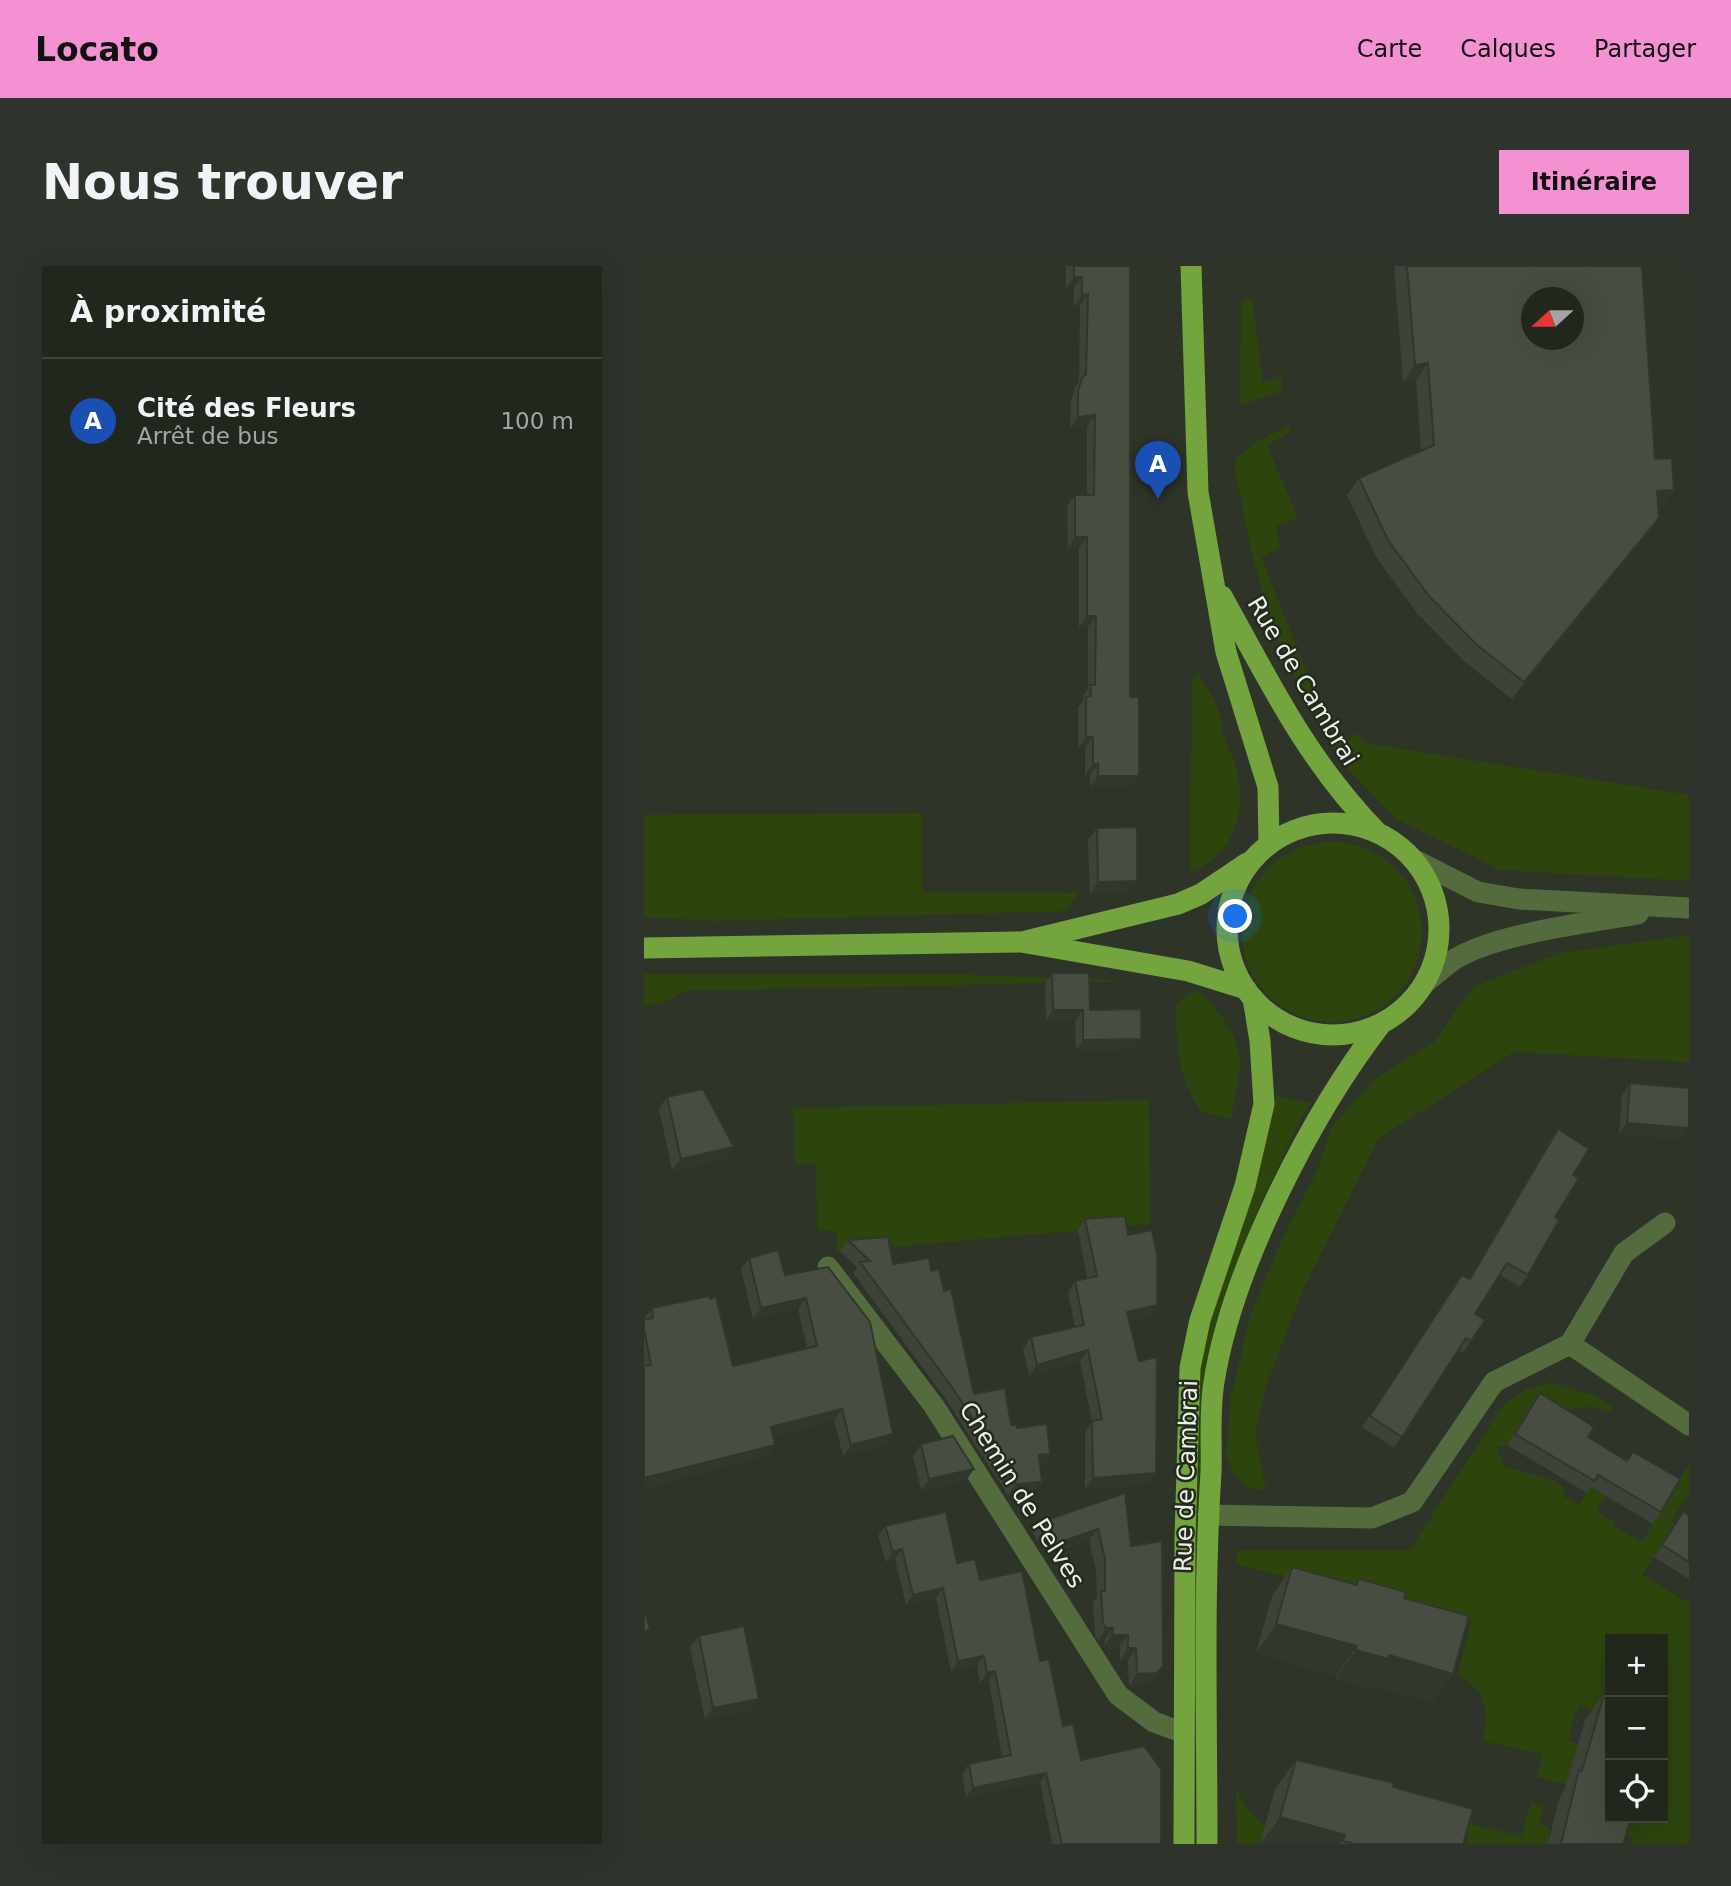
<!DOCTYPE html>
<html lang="fr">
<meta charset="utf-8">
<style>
body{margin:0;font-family:"DejaVu Sans",sans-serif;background:#2e332b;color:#f1f3f6}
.controls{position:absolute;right:21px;bottom:21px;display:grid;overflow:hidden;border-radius:0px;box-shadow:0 7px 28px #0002}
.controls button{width:63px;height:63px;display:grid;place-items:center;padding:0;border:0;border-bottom:2px solid #3f443c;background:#22271e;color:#f1f3f6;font:35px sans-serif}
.compass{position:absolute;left:877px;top:21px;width:63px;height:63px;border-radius:50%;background:#22271e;box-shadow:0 7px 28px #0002;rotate:249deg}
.you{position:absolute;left:592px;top:651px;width:24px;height:24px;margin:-18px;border:5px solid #fff;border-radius:50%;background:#1a73e8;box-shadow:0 0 0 10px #1a73e833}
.badge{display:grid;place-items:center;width:46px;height:46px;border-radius:50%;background:#f491d3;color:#fff;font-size:23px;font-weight:700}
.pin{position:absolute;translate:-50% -58px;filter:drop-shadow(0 2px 4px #0008)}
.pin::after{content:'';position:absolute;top:37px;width:24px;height:21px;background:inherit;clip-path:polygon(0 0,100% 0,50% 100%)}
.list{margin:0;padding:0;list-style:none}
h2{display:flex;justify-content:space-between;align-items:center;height:91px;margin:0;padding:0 28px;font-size:30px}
h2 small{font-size:23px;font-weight:400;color:#a2a5a4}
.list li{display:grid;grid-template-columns:46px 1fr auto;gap:21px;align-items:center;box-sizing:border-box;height:126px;padding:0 28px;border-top:2px solid #3f443c}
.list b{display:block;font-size:26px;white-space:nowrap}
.list p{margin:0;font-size:23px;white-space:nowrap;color:#a2a5a4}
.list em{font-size:23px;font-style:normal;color:#a2a5a4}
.icon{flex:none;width:38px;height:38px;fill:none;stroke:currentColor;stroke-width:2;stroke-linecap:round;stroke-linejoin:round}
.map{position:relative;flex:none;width:1045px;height:1578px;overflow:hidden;border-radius:0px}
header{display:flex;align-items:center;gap:42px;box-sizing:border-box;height:98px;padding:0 35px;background:#f491d3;color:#111}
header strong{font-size:33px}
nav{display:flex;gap:38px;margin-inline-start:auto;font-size:24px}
.intro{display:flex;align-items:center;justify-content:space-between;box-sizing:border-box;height:168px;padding:0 42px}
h1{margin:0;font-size:49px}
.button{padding:18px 32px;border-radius:0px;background:#f491d3;color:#111;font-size:24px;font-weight:700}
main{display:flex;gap:42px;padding:0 42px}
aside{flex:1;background:#22271e;border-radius:0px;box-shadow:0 7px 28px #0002}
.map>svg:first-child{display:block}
.green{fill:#2d450d}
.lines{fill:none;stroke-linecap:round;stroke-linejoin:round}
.minor{stroke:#546c3d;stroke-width:21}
.major{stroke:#74a43d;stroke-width:21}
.wall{fill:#3d4338}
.shaded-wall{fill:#32372e}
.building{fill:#474e41;stroke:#32372e;stroke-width:2;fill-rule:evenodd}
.labels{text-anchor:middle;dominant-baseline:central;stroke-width:5;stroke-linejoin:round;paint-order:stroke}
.street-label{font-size:24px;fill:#edf2e9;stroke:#242a1e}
</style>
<header>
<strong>Locato</strong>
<nav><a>Carte</a><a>Calques</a><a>Partager</a></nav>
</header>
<div class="intro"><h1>Nous trouver</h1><a class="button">Itinéraire</a></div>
<main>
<aside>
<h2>À proximité<small></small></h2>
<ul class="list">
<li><span class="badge" style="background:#1a4fb4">A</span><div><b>Cité des Fleurs</b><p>Arrêt de bus</p></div><em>100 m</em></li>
</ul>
</aside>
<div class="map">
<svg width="1045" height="1578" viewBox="0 0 1045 1578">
<rect width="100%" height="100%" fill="#2e3428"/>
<!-- green -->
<g class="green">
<path d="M608,32L619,116L638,111V125L596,139L597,35Z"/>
<path d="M644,159L647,167L623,179L654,252L632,260L636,282L617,291L666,415L690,449L686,455L705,474L711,467L721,477L1045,529V615L856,604L751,552L693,491L651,412L625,353L605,275L591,204V193L611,177Z"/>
<path d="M554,407C561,419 570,432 575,446C578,454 578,464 581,472C583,481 588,489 591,498C605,541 591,591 546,606L548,415Z"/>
<path d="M277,547L278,626L435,627L421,645L74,655L0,651V549Z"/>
<circle cx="688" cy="666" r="90"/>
<path d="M1045,669V796L870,786L734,873L658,1026L621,1123L611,1169L622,1224L604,1222L590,1208L582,1191L587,1130L607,1047L639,971L675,901L687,862L732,812L790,776L829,721L916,687Z"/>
<path d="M0,708H300L497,715L40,725L21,736L0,740Z"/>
<path d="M553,725C575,743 599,773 596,804C595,820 589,837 587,853L557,846C532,805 533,786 532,740L542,729Z"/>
<path d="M632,830L668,837L658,850C613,946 577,1019 559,1125L555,1445L548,1449L552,1123C569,1023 611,929 632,830Z"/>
<path d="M505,834L506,958L193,986V966L173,963L172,899L150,898L149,842Z"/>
<path d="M908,1117L952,1130L969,1140L965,1147C929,1127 894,1161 863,1179L853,1181L860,1200L911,1215L922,1223L919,1230L935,1239L966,1187L962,1230L952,1244L969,1255L971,1261L998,1276L1045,1198V1228L1027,1255L1031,1258L998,1309L1042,1335L1045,1332V1578H987L988,1571L977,1568L981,1552L992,1556L994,1552H1019V1373H966V1462L959,1447L934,1440L924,1475L934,1478L922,1518L893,1511L899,1488L839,1475C845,1445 843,1424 813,1409L828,1355L593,1299V1284H766L859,1139L882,1123Z"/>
<path d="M592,1520L600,1540L621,1560L616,1578H593Z"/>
<path d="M751,1533L828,1553L827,1558L877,1570L887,1537L899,1541L895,1558L906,1562L905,1578H822L825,1565L787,1555Z"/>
</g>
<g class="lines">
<!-- minor -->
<g class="minor">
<path d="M769,593L834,626L875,633L1045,642"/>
<path d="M781,717C791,709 801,700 811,693C854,667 944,657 994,648"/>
<path d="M184,1001L290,1140L474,1429L510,1456L540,1467"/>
<path d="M926,1078L1045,1159"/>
<path d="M564,1249L728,1252L768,1236L850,1116L926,1078L980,987L1021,957"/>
</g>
<!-- major -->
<g class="major">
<path d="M547,0L554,226L582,386L624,521L625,578"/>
<path d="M578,330C625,415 663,494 732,565"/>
<circle cx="689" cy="663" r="106"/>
<path d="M382,675L534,638L557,628L603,597"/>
<path d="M0,682L377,676L544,705L602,723"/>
<path d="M540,1578L541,1272L546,1102L556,1054L601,920L620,838L616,775L609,732"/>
<path d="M563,1578C563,1454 559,1330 567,1206C568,1177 565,1145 570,1116C588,1002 667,849 737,758"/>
</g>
</g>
<!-- wall -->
<g class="wall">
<path d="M422,0H486V431L495,510L487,521H446V509H441V482H434V441L439,435V430L444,423V361H435V282H424L423,240L431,229H443V160L426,162L427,136L431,121L435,116L436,39L430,40V22H422Z"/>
<path d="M750,0H964L1011,193L1030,224L1018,241L1014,242L1003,269L868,433L821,396L773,347L732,291L703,229L715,212L777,184L772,114L759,116Z"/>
<path d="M453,562L485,627L446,628L444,574Z"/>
<path d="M408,707L446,744L490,783L432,784L431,755H402L401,718Z"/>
<path d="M986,817L1037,873L975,868L978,829Z"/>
<path d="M23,831L90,881L82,893L28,904L15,843Z"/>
<path d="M914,863L929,909L884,1009L876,1021L856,1009L831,1048L827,1075L819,1087L815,1084L750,1182L718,1161L810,1020L825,1013L906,874Z"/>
<path d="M441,953L484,969L513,1039L505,1050L485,1055L504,1219L441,1223V1166L448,1155L436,1095L385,1110L379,1083L387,1071L431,1061L424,1026L431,1015L443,1012L434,964Z"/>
<path d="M204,974L249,998L287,1005L300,1025L330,1128L367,1159L373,1162L406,1188L399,1199H396L390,1227L364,1229L301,1132L209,1007L213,1001L196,985Z"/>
<path d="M105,992L141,1009L184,1001L249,1168L241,1179L199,1190L190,1154L129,1170L131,1179L123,1190L0,1222V1053L8,1042L89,1100L163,1083L154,1043L109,1053L97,1003Z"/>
<path d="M896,1127L944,1171L983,1195L989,1186L1017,1246L1009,1258L947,1221L943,1227L863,1179Z"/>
<path d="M277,1178L322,1215L277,1224L269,1190Z"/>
<path d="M481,1227L487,1280L519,1400L505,1418L485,1420L484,1394H476V1380L460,1381L461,1373L454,1374L451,1369L449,1336L453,1332L452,1304L445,1274L403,1289L389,1267L397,1256Z"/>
<path d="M1039,1246L1045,1250V1313L1010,1291Z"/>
<path d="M241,1260L313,1297L336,1314L396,1395L419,1460L437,1494L517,1578H408L396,1516L322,1531L318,1508L325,1498L358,1491L345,1415L336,1417L333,1399L307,1405L292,1332L262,1339L251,1293L242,1296L234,1270Z"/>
<path d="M648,1301L711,1318L715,1313L760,1332L788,1437L726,1419L724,1422L691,1413L692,1410L612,1387L628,1330Z"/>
<path d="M55,1370L115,1433L107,1444L61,1453L46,1381Z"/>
<path d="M961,1425L982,1570L979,1578H904L915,1533L920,1525L941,1454Z"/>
<path d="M652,1494L749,1521L819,1578H616L631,1523Z"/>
</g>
<!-- shaded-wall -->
<g class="shaded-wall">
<path d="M430,11H438L430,22H422Z"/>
<path d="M444,28L436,39L430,40L438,29Z"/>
<path d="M784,97L772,114L759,116L771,99Z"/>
<path d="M451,149L443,160L426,162L434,151Z"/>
<path d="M1030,224L1018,241L1001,242L1013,225Z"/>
<path d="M1015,252L1003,269L868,433L880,416Z"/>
<path d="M431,271H443L435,282H424Z"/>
<path d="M443,350H452L444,361H435Z"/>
<path d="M442,471H449L441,482H434Z"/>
<path d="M449,498H454L446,509H441Z"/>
<path d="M454,510H495L487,521H446Z"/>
<path d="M493,615L485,627L446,628L454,616Z"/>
<path d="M409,744H439L431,755H402Z"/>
<path d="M497,773L490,783L432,784L439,774Z"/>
<path d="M983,857L1045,862L1037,873L975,868Z"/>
<path d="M90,881L82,893L28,904L37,893Z"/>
<path d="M162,1032L154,1043L109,1053L117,1042Z"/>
<path d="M513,1039L505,1050L475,1057L483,1046Z"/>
<path d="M444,1084L436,1095L385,1110L393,1099Z"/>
<path d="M198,1143L190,1154L119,1172L127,1161Z"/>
<path d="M249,1168L241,1179L199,1190L207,1179Z"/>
<path d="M131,1179L123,1190L0,1222V1212Z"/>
<path d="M406,1188L399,1199L388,1200L395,1189Z"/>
<path d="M330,1203L322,1215L277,1224L285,1213Z"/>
<path d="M512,1207L504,1219L441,1223L449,1212Z"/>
<path d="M398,1216L390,1227L364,1229L372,1218Z"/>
<path d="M454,1263L445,1274L403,1289L411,1278Z"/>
<path d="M258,1283L251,1293L242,1296L249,1286Z"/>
<path d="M299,1322L292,1332L262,1339L269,1329Z"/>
<path d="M632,1358L713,1380L692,1410L612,1387Z"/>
<path d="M462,1362H469L461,1373L454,1374Z"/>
<path d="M6,1363L0,1371V1365Z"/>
<path d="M468,1369H484L476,1380L460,1381Z"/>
<path d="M484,1382H492L484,1394H476Z"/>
<path d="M712,1384L745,1389L809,1408L788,1437L726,1419L724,1422L691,1413Z"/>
<path d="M340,1390L333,1399L307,1405L314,1395Z"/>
<path d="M519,1400L505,1418L485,1420L493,1408Z"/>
<path d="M351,1405L345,1415L336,1417L343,1407Z"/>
<path d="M115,1433L107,1444L61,1453L69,1442Z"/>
<path d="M402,1507L396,1516L322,1531L329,1522Z"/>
<path d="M636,1551L701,1569L695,1578H617Z"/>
<path d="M987,1553L993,1555L976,1578Z"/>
</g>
<!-- building -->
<g class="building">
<path d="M430,0H486V431H495V510H454V498H449V471H442V431L447,430L446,419H451L452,350H443V271H431V229H450L451,149L434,151V125L439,110L442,109L444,28L438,29V11H430Z"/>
<path d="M763,0H998L1011,193L1028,192L1030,224L1013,225L1015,252L880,416L833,379L785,330L744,274L715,212L790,179L784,97L771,99ZM887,32H929V74H887Z"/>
<path d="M493,561V615L454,616L453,562Z"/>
<path d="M408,707H445L446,744L497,743V773L439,774V744H409Z"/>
<path d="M986,817L1045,822V862L983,857Z"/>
<path d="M59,823L90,881L37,893L23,831Z"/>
<path d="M914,863L945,883L929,909L935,912L911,951L915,954L884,1009L863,997L831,1048L841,1054L827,1075L822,1072L758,1171L726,1150L818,1009L826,1013Z"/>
<path d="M481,950L484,969L508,964L513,989V1039L483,1046L495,1095L513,1091L512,1207L449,1212L448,1155L458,1153L444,1084L393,1099L387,1071L440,1059L431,1015L453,1010L441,953Z"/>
<path d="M244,971L249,998L285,992L287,1005L295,1003L300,1025L307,1023L330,1128L361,1122L367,1159H372L373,1162L403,1158L406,1188L395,1189L398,1216L372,1218L308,1121L216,996L226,995L204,974Z"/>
<path d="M134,984L141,1009L184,1001L226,1056L249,1168L207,1179L198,1143L127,1161L131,1179L0,1212V1100L7,1099L0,1063V1054L9,1052L8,1042L65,1030L66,1033L72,1031L89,1100L173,1080L162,1032L117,1042L105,992Z"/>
<path d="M896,1127L950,1161L944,1171L983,1195L989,1186L1036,1213L1017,1246L954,1209L951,1215L871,1168Z"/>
<path d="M309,1170L330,1203L285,1213L277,1178Z"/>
<path d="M481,1227L487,1280L518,1275L519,1400L513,1407L493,1408L492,1382H484V1369H468L469,1362H462L459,1357L457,1325H461V1293L454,1263L411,1278L397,1256Z"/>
<path d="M302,1246L313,1297L331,1293L336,1314L378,1305L396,1395L405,1393L419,1460L429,1458L437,1494L500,1480L517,1503V1578H418L402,1507L329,1522L325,1498L367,1489L351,1405L343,1407L340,1390L314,1395L299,1322L269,1329L258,1283L249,1286L241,1260Z"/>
<path d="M1039,1246L1045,1250V1296L1018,1279Z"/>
<path d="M648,1301L713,1319L715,1313L762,1326L760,1332L825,1350L809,1408L745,1389L744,1393L712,1384L713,1380L632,1358Z"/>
<path d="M0,1344L6,1363L0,1365Z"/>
<path d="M100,1360L115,1433L69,1442L55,1370Z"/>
<path d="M961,1425L966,1426V1552H993V1555L987,1553L979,1578H917L935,1504L938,1505Z"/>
<path d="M652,1494L750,1517L749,1521L829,1543L819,1578H711L699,1575L701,1569L636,1551Z"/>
</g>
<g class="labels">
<!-- street labels -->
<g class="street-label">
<text transform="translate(659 415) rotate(59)">Rue de Cambrai</text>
<text transform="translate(542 1210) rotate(-88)">Rue de Cambrai</text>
<text transform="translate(378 1229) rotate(58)">Chemin de Pelves</text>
</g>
</g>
</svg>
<div class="controls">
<button>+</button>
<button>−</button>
<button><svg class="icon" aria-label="locate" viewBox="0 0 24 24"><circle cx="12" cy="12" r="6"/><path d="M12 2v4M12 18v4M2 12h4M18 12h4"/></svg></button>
</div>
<svg class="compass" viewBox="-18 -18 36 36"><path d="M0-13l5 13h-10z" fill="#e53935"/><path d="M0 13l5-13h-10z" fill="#a2a5a4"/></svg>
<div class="you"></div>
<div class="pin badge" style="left:514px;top:233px;background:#1a4fb4">A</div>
</div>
</main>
